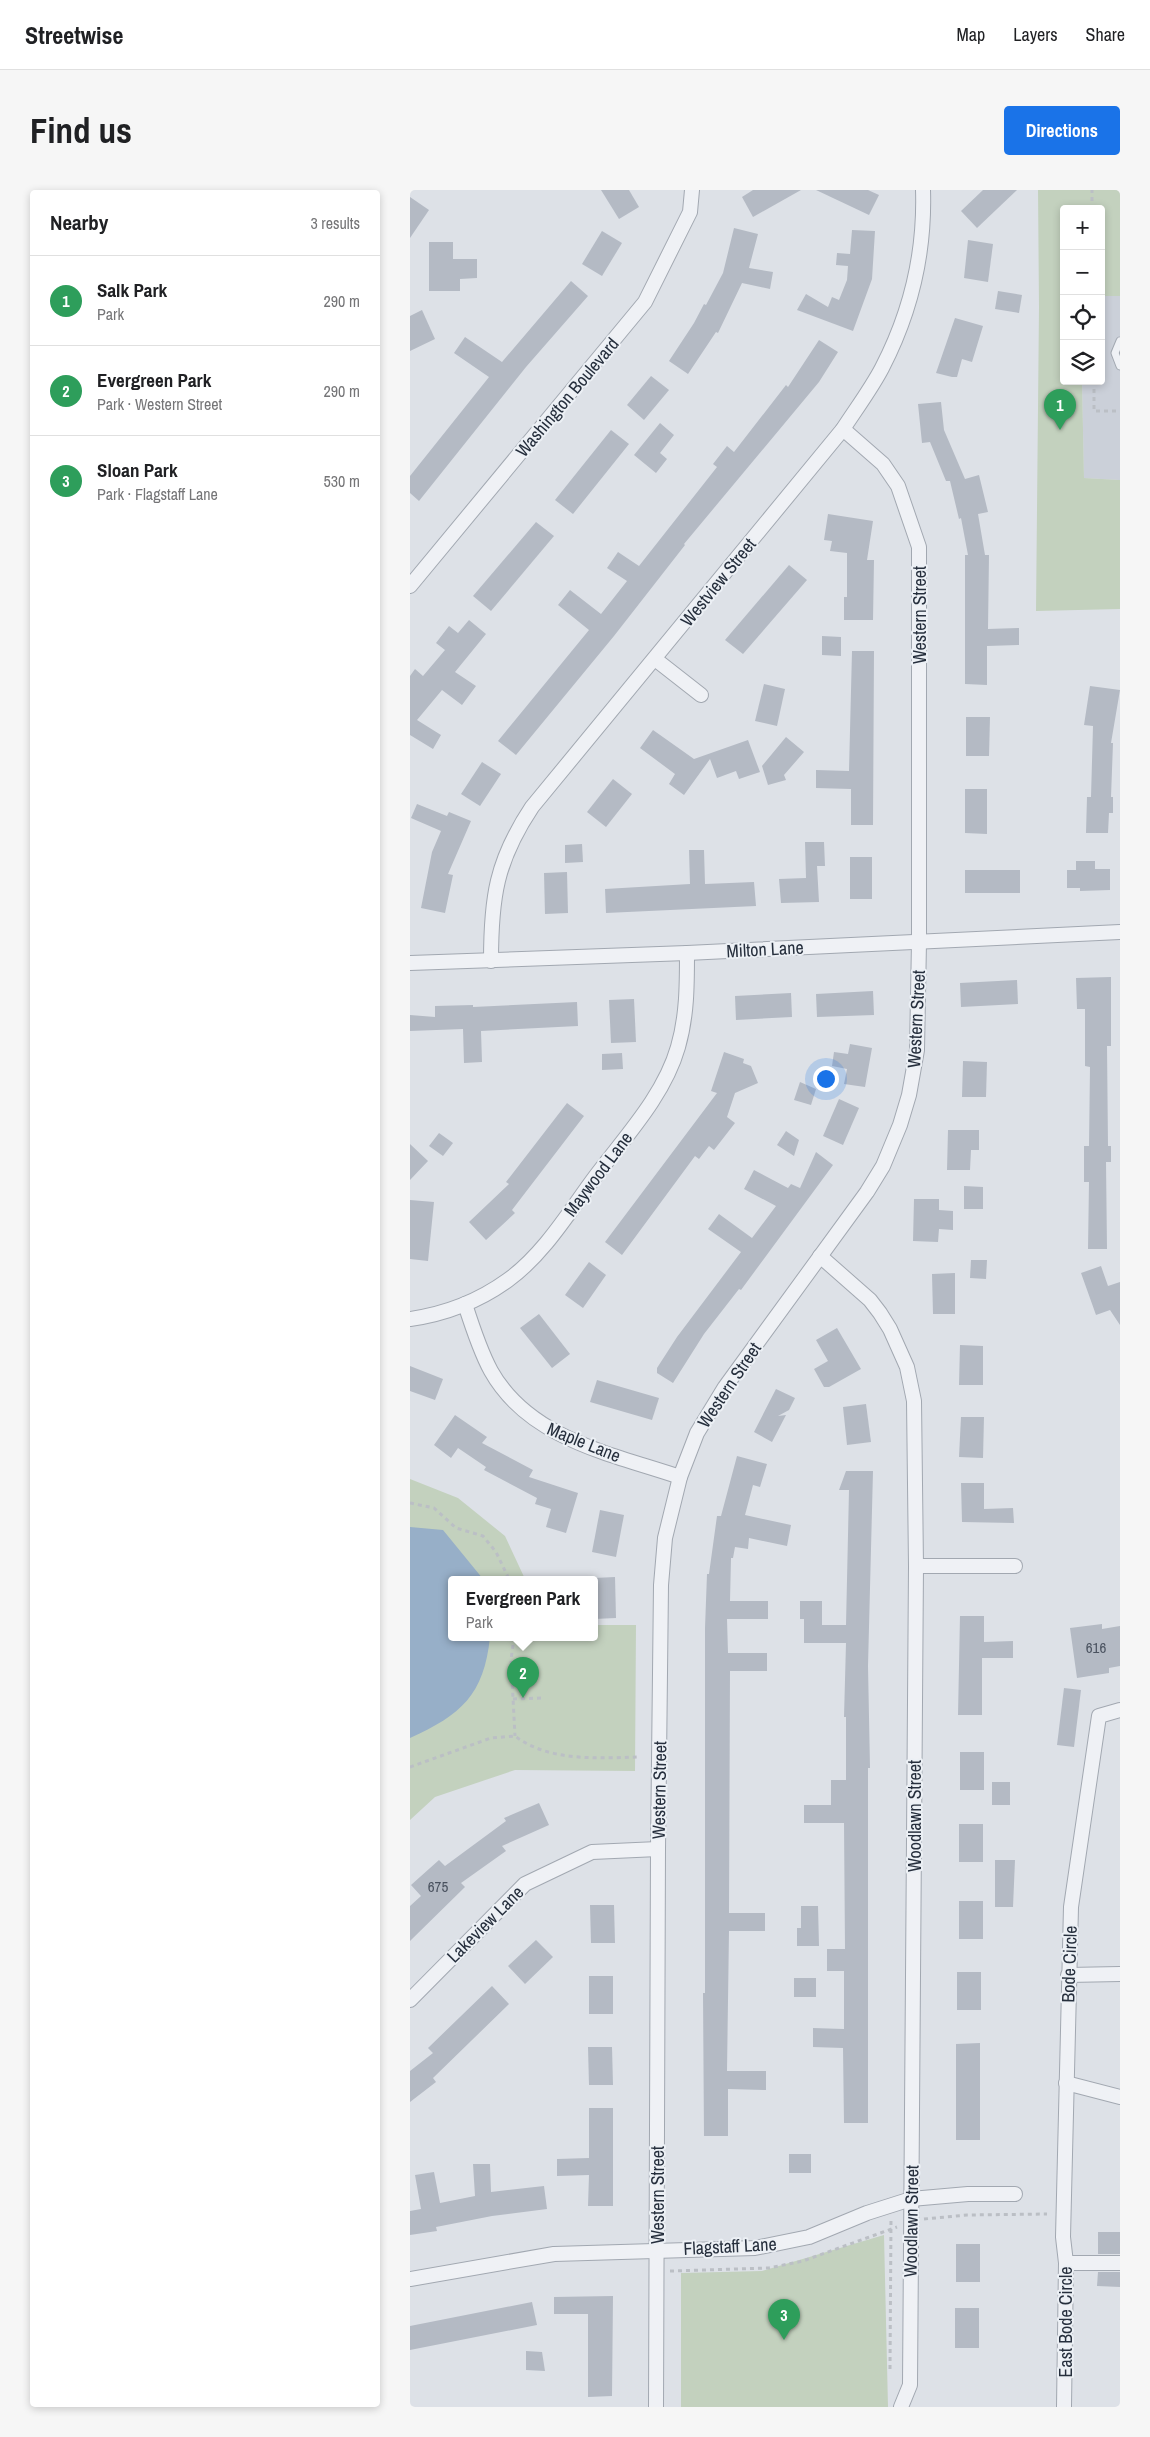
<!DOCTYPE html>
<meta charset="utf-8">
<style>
body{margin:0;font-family:"Archivo Narrow",sans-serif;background:#f6f6f6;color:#202124}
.controls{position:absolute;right:15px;top:15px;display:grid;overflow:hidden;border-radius:5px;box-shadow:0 2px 8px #0003}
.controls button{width:45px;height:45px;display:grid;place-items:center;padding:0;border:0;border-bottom:1px solid #e0e0e0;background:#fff;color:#202124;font:25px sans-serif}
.you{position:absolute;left:415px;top:888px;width:18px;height:18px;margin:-12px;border:4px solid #fff;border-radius:50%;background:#1a73e8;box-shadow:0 0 0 8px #1a73e833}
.badge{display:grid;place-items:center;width:32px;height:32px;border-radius:50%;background:#1a73e8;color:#fff;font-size:16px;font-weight:700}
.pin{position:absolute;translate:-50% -41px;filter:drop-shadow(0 1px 2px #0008)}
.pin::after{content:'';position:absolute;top:26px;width:18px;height:15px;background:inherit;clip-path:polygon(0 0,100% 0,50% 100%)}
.popup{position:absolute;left:38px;top:1386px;width:150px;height:65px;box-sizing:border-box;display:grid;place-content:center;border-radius:5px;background:#fff;filter:drop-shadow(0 1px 4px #0005);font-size:16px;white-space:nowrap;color:#757577}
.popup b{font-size:19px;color:#202124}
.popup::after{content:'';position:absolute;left:50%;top:100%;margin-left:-10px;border:10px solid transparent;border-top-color:#fff}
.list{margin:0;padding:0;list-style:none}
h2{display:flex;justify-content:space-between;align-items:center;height:65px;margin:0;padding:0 20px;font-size:21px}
h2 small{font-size:16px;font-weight:400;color:#757577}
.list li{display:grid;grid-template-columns:32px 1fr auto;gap:15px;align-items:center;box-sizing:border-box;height:90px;padding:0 20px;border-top:1px solid #e0e0e0}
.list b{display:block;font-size:19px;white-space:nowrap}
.list p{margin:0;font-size:16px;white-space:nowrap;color:#757577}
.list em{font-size:16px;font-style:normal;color:#757577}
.icon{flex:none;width:28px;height:28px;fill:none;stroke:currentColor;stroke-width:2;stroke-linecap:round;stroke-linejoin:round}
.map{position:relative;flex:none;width:710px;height:2217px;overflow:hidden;border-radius:5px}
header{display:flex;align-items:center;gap:30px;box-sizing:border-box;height:70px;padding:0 25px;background:#fff;border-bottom:1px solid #e0e0e0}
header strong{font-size:24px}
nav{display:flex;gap:28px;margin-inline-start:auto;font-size:18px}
.intro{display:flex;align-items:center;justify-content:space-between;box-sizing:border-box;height:120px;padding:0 30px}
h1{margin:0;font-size:35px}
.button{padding:12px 22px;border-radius:5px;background:#1a73e8;color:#fff;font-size:18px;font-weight:700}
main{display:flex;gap:30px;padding:0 30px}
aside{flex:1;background:#fff;border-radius:5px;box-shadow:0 2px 8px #0003}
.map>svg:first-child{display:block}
.built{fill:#cbd0d9}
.green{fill:#c3d1be}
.water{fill:#97afc8}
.building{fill:#b4bac4}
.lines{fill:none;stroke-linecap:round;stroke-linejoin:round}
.service-casing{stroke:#a2a8b1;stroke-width:9}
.minor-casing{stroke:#a2a8b1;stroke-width:16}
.path{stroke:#bbbfc5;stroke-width:3;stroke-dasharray:4 4;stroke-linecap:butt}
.service{stroke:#eff1f5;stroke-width:7}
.minor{stroke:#eff1f5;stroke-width:14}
.labels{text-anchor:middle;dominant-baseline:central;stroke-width:4;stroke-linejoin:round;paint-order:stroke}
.number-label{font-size:15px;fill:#4a525f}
.street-label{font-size:18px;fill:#262f3d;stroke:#ecf0f5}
</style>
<header>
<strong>Streetwise</strong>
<nav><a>Map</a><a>Layers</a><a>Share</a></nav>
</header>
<div class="intro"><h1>Find us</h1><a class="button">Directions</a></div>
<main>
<aside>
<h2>Nearby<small>3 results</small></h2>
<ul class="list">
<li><span class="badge" style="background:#2e9e5b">1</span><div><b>Salk Park</b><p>Park</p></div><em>290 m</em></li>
<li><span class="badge" style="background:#2e9e5b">2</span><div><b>Evergreen Park</b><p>Park · Western Street</p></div><em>290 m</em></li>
<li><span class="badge" style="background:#2e9e5b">3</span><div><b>Sloan Park</b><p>Park · Flagstaff Lane</p></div><em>530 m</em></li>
</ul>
</aside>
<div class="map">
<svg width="710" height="2217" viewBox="0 0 710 2217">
<rect width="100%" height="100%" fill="#dde1e7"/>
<!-- built -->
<path class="built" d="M691,106H710V290L674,288L672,191H691Z"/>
<!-- green -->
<g class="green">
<path d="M628,0H710V106H691V19H654V191H672L674,288L710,290V419L626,421L629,117Z"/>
<path d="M0,1289L48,1308L95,1346L115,1389H42V1447H184V1435H226L225,1581L105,1580L25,1607L0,1630Z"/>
<path d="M474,2045L478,2217H271V2083L352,2081Z"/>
</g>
<!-- water -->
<path class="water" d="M0,1337L33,1340L73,1389H42V1447H80C74,1505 51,1525 0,1548Z"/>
<!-- building -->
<g class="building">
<path d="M191,0H219L229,17L209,29Z"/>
<path d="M343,0H391L343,27L332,7Z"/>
<path d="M406,0H458L469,5L459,25Z"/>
<path d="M573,0H607L567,38L551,21Z"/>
<path d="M0,7L19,20L0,48Z"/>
<path d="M324,38L348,44L339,78L363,82L360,99L332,93L308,143L306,142L278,184L259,171L284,133L294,114L296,115L313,83Z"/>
<path d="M442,40L465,41L462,89L443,141L387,120L396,104L418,117L422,107L429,110L437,90L438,76L426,75L427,63L440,64Z"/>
<path d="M192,41L212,53L192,86L172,74Z"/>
<path d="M558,50L583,54L578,92L554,88Z"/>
<path d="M19,52H43V69H67V88L50,89V101H19Z"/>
<path d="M161,91L178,106L116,177L9,311L0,303V286L79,187L44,163L55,147L92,172Z"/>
<path d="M588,101L612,105L609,123L585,119Z"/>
<path d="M12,120L25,149L0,161V126Z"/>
<path d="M545,128L573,136L562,172L552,169L547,187H542L526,183Z"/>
<path d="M409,150L428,162L409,192L274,354L275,355L204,446L106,565L88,551L179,440L148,415L160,400L191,424L217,391L197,378L208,362L229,376L307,277L303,274L317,256L324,262L376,195L378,197Z"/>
<path d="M241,186L259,200L234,230L217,215Z"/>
<path d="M531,212L534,240L555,289L569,285L578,322L568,324L575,365H579L578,439L609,438V455L577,456V495L555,494V365H558L551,328L549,329L540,291H536L520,252L512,253L508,214Z"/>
<path d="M250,233L264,245L250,263L257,269L246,283L224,265Z"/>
<path d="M201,240L219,254L163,324L145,310Z"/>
<path d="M418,324L463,331L457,370H464L463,430H434V407H437V363L420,361L422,351L414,350Z"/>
<path d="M126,332L144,346L81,421L63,406Z"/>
<path d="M379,375L397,390L333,464L315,450Z"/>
<path d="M59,430L76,444L45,482L66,496L52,515L32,500L7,530L31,545L23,559L0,545V486L5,479L13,486L35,460L26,453L39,436L48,443Z"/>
<path d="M412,446L431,447V466L412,465Z"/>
<path d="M442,461H464L463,635H441V599L406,598V580L439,581Z"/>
<path d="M354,494L375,499L367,536L345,531Z"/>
<path d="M680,496L710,500L701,553H703L701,607H703V623H699L698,643H676L677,607H681L683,536L674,535Z"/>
<path d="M556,527H580L579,566H556Z"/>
<path d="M243,540L284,569L338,550L350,582L329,589L326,581L307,588L300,569L274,605L259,594L265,584L230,558Z"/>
<path d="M376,547L394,562L374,585L376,590L358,595L352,576Z"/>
<path d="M72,572L91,584L70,616L51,604Z"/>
<path d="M203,589L222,604L196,637L177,622Z"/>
<path d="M555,599H577V644L555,643Z"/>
<path d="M7,614L37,626L39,622L61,631L38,684L43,685L35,723L11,718L22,662L31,641L1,628Z"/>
<path d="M395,652H414L415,676H407L409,712L371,713L369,689L396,688Z"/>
<path d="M172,654L173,672L155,673V655Z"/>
<path d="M279,660H294L295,694L344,692L346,716L196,723L195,699L280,694Z"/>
<rect x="440" y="667" width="22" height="42"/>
<path d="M666,671H685V679H700V700L670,701V698H657V680H666Z"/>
<rect x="555" y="680" width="55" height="23"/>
<path d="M157,682L158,723L135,724L134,683Z"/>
<path d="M701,787V856H697L698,956H701V972H696L697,1059H678L679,992H674V956H679L680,877L675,876V819H667L666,788Z"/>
<path d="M607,790L608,814L551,817L550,793Z"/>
<path d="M463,801L464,825L407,827L406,804Z"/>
<path d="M381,803L382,827L326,830L325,806Z"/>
<path d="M224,809L226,852L201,853L199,810Z"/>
<path d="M167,812L168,836L71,841L72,872L54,873L53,839L0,841V825L25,827V816L63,815V817Z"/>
<path d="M440,854L462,858L455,897L434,894L437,879L422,876L424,862L438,864Z"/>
<path d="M314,862L334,869L333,873L341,876L348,893L325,903L317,927L325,933L304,960L299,956L289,969L285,966L212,1065L195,1052L307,903L301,901Z"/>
<path d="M212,863L213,879L192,880V864Z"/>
<path d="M553,871L577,872L576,907H552Z"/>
<path d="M390,892L406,899L401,915L384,910Z"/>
<path d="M429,909L449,918L433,955L413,946Z"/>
<path d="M157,913L174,926L102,1020L105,1023L76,1050L59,1032L99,994L96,992Z"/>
<path d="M538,940H569V960H561L560,980H537Z"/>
<path d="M376,941L389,950L384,966L367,955Z"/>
<path d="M29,943L43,953L33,966L19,956Z"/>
<path d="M0,954L18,971L0,990Z"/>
<path d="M406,962L423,975L331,1100L329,1099L294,1144L263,1193L247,1183V1178L267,1147L331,1062L298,1039L309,1024L342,1048L366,1016L334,999L344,980L378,998L381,994L390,998Z"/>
<path d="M554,996L573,997V1019H554Z"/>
<path d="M504,1009H529V1020L543,1021V1040L529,1039L528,1052L503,1051Z"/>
<path d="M0,1010L24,1012L18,1071L0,1069Z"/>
<path d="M561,1070H577L576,1089L560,1088Z"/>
<path d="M179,1072L196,1085L173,1118L155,1105Z"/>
<path d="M691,1076L698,1096L710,1092V1135L700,1120L686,1125L671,1083Z"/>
<path d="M545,1083V1124H523L522,1084Z"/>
<path d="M129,1124L160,1164L142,1178L110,1138Z"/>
<path d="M427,1138L451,1179L419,1197H414L404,1179L418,1171L406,1150Z"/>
<path d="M550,1155L573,1156V1195H549Z"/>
<path d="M0,1176L33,1189L25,1210L0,1201Z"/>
<path d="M187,1190L249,1208L242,1230L180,1212Z"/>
<path d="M366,1199L385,1208L379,1220L368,1226L376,1225L362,1252L344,1242Z"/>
<path d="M456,1214L461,1252L437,1255L433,1217Z"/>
<path d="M45,1225L77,1247L72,1253L123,1280L119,1287L168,1303L156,1343L136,1337L141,1319L125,1314L127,1308L74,1280L76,1277L48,1258L41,1268L24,1255Z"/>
<path d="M551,1227H574L573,1268L549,1267Z"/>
<path d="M327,1266L357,1274L350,1297L343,1295L335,1325L381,1335L377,1356L339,1348L338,1359L325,1357L323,1368H321L320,1411H358V1429H317L318,1463H357V1481H320L319,1723H355V1741H319L317,1881H356V1900L318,1899V1946H294L293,1803H295V1438L297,1384H299L307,1326H311Z"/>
<path d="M436,1281H463L458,1476L460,1578H458V1933H434L433,1858L403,1857V1838L434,1839V1781H417V1759H435L434,1633H394V1615H421V1590H436V1527H434L436,1453H394V1429H390V1411H412V1435H436L439,1300H429Z"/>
<path d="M551,1293H574V1319L603,1318L604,1333L552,1332Z"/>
<path d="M190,1320L214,1325L206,1367L182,1362Z"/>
<path d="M205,1387L206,1428L184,1429V1388Z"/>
<path d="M550,1426H574V1452L603,1451V1468H572V1525H548Z"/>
<path d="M692,1434V1439L710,1436V1476L699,1478V1483L667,1488L660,1438Z"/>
<path d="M654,1498L671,1500L664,1557L647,1555Z"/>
<rect x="550" y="1562" width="24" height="38"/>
<rect x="582" y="1592" width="18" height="23"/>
<path d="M129,1613L139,1635L92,1656L96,1661L51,1693L55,1697L0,1751V1716L11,1706L1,1695L29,1670L35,1676L96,1631L94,1628Z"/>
<rect x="549" y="1634" width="24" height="38"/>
<path d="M585,1670H605L603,1717H585Z"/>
<rect x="549" y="1711" width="24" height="38"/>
<path d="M180,1715H204L205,1753H181Z"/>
<path d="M391,1716H408L409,1756H387V1738H391Z"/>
<path d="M126,1750L143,1767L115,1794L98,1776Z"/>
<rect x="547" y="1782" width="24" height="38"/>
<rect x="179" y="1786" width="24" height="38"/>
<rect x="384" y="1788" width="22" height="19"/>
<path d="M82,1796L99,1814L23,1888L26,1892L0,1912V1881L23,1863L18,1858Z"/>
<path d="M570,1853V1950H546V1854Z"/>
<path d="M178,1857H202L203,1895H179Z"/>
<path d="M179,1918H203V2016H178L179,1985L147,1986V1969L179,1968Z"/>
<rect x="379" y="1964" width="22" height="19"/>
<path d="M63,1974H80L81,2002L134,1996L137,2019L82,2026L26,2037L27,2041L0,2045V2021L11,2019L5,1985L24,1982L30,2013L65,2006Z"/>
<rect x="688" y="2042" width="22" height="22"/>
<rect x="546" y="2054" width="24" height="38"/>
<path d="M688,2082H710V2097L687,2096Z"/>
<path d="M203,2106L202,2206L178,2207V2124H144V2107Z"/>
<path d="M122,2112L127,2135L0,2160V2136Z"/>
<rect x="545" y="2118" width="24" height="40"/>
<path d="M116,2161L132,2162L135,2181L116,2180Z"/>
</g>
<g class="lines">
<defs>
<path id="service" d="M710,151L705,163L710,176"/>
<g id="minor">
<path d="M0,396L235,112L280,22L282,0"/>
<path d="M245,469L291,505"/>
<path d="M81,771C81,708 86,671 122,617L433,239C446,219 461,199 472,178C501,122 515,62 513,0"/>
<path d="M0,773L277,763L710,742"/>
<path d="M410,1066L460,1110L470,1123L480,1139L497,1177L504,1211L506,1376L500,2195L491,2217"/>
<path d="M55,1114C62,1136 70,1161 81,1181C119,1249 202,1264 270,1287"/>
<path d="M0,1129C35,1124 69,1111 98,1090C134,1064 159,1022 185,987C215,947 254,906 268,857C277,826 277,795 277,763"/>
<path d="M506,1376H605"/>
<path d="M658,1785L710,1784"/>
<path d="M0,1810L115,1694L182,1662L248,1659"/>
<path d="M656,1893L710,1907"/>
<path d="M656,2073H710"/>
<path d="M0,2089L144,2064L345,2058L399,2047L457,2023L501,2009L558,2004H605"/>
<path d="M246,2217L248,1659L251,1395L255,1348L270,1287L287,1243L315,1197L457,1002L473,976L490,935L499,905L507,860L509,752V357L488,296L473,274L433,239"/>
<path d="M654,2217L656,2073L653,2047L661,1717L689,1526L710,1520"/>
</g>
</defs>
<!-- service casing -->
<use href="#service" class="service-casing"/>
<!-- minor casing -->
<use href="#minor" class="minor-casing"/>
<!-- path -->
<g class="path">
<path d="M682,19V0"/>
<path d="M684,191V221H710"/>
<path d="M0,1313L24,1318L46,1338L73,1346L86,1362L99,1389"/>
<path d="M104,1447L101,1470L105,1546"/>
<path d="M103,1509L133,1508"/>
<path d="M0,1577L81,1548L105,1546C139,1572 188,1568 229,1567"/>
<path d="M514,2029L557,2025L637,2024"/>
<path d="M260,2081L359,2078L393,2071L487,2037"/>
<path d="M480,2179L481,2028"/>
</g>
<!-- service -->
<use href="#service" class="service"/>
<!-- minor -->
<use href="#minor" class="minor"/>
</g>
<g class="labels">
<!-- number labels -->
<g class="number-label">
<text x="686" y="1457">616</text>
<text x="28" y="1696">675</text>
</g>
<!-- street labels -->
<g class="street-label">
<text transform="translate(157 207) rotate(-50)">Washington Boulevard</text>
<text transform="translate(308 392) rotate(-51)">Westview Street</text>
<text transform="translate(509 425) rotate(-90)">Western Street</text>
<text transform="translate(355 759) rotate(-3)">Milton Lane</text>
<text transform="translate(506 829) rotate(-87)">Western Street</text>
<text transform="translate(188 984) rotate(-53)">Maywood Lane</text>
<text transform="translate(319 1195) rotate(-56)">Western Street</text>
<text transform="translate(174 1252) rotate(22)">Maple Lane</text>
<text transform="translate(249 1600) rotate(-89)">Western Street</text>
<text transform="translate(504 1626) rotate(-90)">Woodlawn Street</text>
<text transform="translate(75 1734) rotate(-45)">Lakeview Lane</text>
<text transform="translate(659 1774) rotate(-88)">Bode Circle</text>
<text transform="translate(247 2005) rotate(-90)">Western Street</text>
<text transform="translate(501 2031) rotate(-89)">Woodlawn Street</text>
<text transform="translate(320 2056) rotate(-3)">Flagstaff Lane</text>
<text transform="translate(655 2132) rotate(-90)">East Bode Circle</text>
</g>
</g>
</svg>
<div class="controls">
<button>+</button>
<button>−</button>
<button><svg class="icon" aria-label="locate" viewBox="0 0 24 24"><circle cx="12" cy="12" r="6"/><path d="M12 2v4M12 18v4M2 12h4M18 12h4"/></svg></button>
<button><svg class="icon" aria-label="layers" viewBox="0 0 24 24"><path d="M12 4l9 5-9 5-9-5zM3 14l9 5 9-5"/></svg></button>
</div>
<div class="you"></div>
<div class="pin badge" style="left:650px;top:240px;background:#2e9e5b">1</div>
<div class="pin badge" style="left:113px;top:1508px;background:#2e9e5b">2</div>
<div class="popup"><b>Evergreen Park</b>Park</div>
<div class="pin badge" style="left:374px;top:2150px;background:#2e9e5b">3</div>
</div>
</main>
